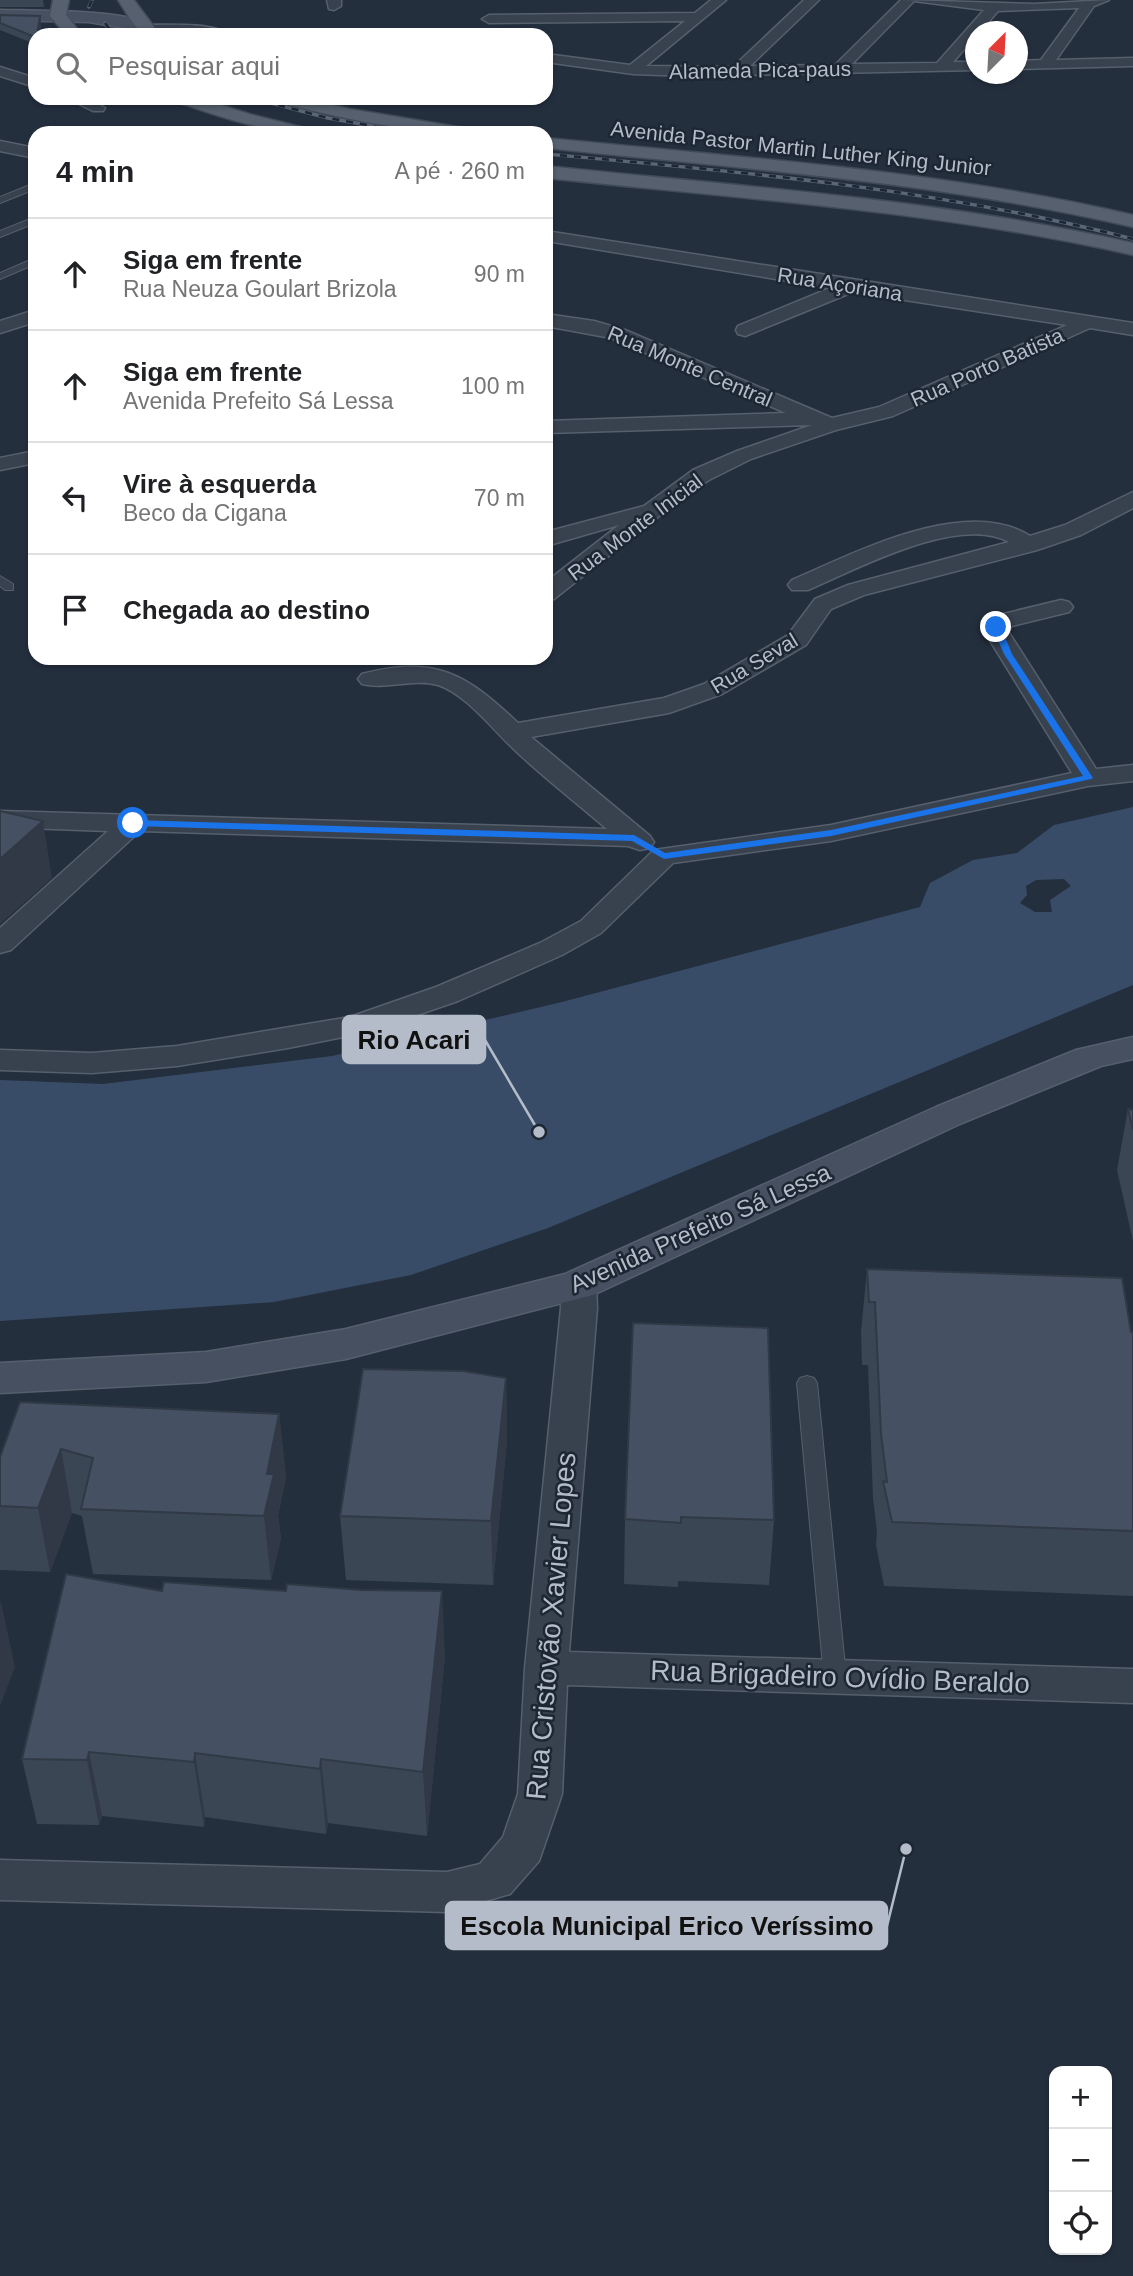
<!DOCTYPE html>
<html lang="pt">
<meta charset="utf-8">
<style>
body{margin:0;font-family:Arial,sans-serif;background:#f6f6f6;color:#202124}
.controls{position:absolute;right:21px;bottom:21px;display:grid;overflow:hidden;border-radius:14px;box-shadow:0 2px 5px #0004}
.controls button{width:63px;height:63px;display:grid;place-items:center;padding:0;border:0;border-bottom:2px solid #e0e0e0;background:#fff;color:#202124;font:35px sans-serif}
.compass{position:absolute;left:965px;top:21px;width:63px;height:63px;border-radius:50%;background:#fff;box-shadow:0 2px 5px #0004;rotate:24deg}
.stop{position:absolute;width:21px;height:21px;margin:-16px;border:5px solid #1a73e8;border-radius:50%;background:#fff}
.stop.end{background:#1a73e8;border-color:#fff;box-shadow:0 2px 7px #0008}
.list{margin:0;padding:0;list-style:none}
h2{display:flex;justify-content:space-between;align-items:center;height:91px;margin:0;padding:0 28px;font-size:30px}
h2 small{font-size:23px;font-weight:400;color:#757577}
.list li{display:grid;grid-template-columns:46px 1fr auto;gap:21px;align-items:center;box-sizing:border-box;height:112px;padding:0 28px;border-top:2px solid #e0e0e0}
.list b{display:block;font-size:26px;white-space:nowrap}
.list p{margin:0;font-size:23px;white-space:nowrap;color:#757577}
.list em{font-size:23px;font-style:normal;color:#757577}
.icon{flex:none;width:38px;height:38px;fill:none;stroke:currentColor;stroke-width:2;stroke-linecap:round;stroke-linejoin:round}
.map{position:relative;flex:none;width:1133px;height:2276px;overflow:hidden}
.search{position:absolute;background:#fff;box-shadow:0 2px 5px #0004;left:28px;top:28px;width:525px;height:77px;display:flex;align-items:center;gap:18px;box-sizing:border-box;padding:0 24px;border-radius:21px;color:#757577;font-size:26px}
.panel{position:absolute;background:#fff;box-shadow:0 2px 5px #0004;left:28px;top:126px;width:525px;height:539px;border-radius:21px}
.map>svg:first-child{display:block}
.water{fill:#394c67;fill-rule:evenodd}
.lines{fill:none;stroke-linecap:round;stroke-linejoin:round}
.lane-casing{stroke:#565f6c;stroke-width:2}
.street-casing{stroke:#565f6c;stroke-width:3}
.secondary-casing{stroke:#565f6c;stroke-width:3}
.primary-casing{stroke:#414a57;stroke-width:3}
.lane{fill:#38414e;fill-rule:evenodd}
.street{fill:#38414e;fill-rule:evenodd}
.secondary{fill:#465061;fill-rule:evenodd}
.primary{fill:#56606e;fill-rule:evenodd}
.rail-casing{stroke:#5a6575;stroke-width:3.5}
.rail{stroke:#1d2633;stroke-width:2.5;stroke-dasharray:7;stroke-linecap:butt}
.wall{fill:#3b4654}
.shaded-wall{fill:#303945}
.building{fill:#455162;stroke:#303945;stroke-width:2}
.route{fill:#1a73e8}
.labels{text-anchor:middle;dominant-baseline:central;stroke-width:5;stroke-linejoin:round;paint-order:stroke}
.far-street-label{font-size:21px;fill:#b4bcc9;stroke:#1d2633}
.street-label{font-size:24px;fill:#b4bcc9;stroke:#1d2633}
.near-street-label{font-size:28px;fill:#b4bcc9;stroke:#1d2633}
.leader{fill:none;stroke:#b4bcc9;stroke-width:2.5}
.callout-dot{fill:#b4bcc9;stroke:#1d2633;stroke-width:2.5}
.callout{fill:#b4bcc9;stroke:#b4bcc9;stroke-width:2.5}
.callout-label{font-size:26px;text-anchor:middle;font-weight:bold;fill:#111}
</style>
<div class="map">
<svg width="1133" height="2276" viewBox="0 0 1133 2276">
<rect width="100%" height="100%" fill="#242f3e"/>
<!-- water -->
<path class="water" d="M1133,807V985L548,1228L411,1275L274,1302L0,1321V1080L103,1084L332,1056L562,1002L920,907L930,883L973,860L1017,853L1054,825ZM1064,879L1071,886L1050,900L1052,912H1035L1020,903L1027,895L1026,886L1036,880Z"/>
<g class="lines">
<defs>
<g id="lane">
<path d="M35,183V189L0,203V197Z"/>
<path d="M35,217V223L0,237V231Z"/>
<path d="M35,258V264L0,279V273Z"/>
<path d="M0,576L13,584V590H5L0,586Z"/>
<path d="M807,1376L814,1378L817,1383L846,1677L843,1683L835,1686L827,1683L824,1677L797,1383L800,1378Z"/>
</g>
<g id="street">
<path d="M327,0H341V6L334,10L329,9Z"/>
<path d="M711,0H726L646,66L733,67L804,0H819L750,66L835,65L901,0L1034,4L1109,0L1094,6L1056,60L1133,58V66L1018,69V61L1041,60L1079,8L998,11L980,32H976V36L953,62H976V70L688,76L633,74L546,62V54L630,65L685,21L489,23L482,19L489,15L695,13ZM914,1L984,10L937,63L852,64Z"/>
<path d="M145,25C166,25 214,22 229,35L140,32V26Z"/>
<path d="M0,67L35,78V87L0,76Z"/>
<path d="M67,98H87L105,108L103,111H93Z"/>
<path d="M0,141L35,148V158L0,151Z"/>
<path d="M546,231L1133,323V335L1090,328L893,416L836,430L751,459L709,480L687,494L554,599L546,601V582L619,525L546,546V532L644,506L693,470L737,451L812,425L546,433V421L786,413L611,338L546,326V314L594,321L625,330L832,418L879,407L1067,325L853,292L745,336L738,334L736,330L738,326L830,288L547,241Z"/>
<path d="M35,310V322L0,333V321Z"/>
<path d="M35,451V463L0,470V458Z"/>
<path d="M1133,492V508L1081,535L1037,550L864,595L831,609L806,645L722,694L669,713L531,737L650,836L654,842L650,848L640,850L628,846L140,831L11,950L0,953V928L108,831L0,827V811L607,829C578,804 548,781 520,755C497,735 467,694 438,685C413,678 386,690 362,684L358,679L362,674C436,655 466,674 518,723L664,698L704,684L788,635L815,599L848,585L1009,542C958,514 857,569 808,590H792L788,585L792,580C855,553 965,495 1030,536L1065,525Z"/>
<path d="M1061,600L1069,602L1073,607L1069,612L1012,626L1008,631L1096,769L1133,765V781L1088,786L831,841L673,863L601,933L562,955L458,1001L368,1032L288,1048L177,1066L92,1073L0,1070V1050L92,1053L177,1046L350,1017L436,987L540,943L581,921L654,850L831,825L1072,773L984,631L987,622L995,616Z"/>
<path d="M578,1273L591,1277L596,1285L597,1308L569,1652L1133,1669V1703L567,1685L562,1794L539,1861L510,1894L447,1912L0,1900V1860L447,1872L480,1864L503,1837L518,1794L525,1668L561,1308L560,1285L565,1277Z"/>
</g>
<g id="secondary">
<path d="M0,10C28,11 133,9 150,26L142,31L89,22L0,20Z"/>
<path d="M1133,1037V1059L1101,1066L962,1123L593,1295L346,1359L206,1382L0,1393V1363L206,1352L346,1329L565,1274L936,1107L1076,1050Z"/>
</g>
<g id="primary">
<path d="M53,0H69L66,15L82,35H66L50,16Z"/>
<path d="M118,0H134L160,35H143L130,19Z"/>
<path d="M174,98H200L249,114L309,129L312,133C264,133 222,117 177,102Z"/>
<path d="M273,98H304L350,109L464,128L473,133C406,133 341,118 276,102Z"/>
<path d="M546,138C743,158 940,170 1133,215V227C940,182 743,169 546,148Z"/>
<path d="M546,166C743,187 940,199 1133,243V255C940,211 743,199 546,178Z"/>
</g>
</defs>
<!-- lane casing -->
<use href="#lane" class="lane-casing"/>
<!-- street casing -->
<use href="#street" class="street-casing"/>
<!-- secondary casing -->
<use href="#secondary" class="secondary-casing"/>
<!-- primary casing -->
<use href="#primary" class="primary-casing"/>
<!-- lane -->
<use href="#lane" class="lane"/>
<!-- street -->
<use href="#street" class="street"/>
<!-- secondary -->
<use href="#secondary" class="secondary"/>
<!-- primary -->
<use href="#primary" class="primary"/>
<defs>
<g id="rail">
<path d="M89,7L92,0"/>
<path d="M105,23L114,35"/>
<path d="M251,98L328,118L410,133"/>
<path d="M546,154C745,172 939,189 1133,239"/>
</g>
</defs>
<!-- rail casing -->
<use href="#rail" class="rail-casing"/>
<!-- rail -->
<use href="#rail" class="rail"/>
</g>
<!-- wall -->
<g class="wall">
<path d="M0,0H43L44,7H0Z"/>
<path d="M0,15L40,16L41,24L40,35H35V44L0,30Z"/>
<path d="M1128,1109L1133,1110V1241L1117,1170Z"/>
<path d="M867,1269L1133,1332V1596L884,1586L876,1545L877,1531L873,1498L868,1365H862L861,1332Z"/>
<path d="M633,1323L774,1520L769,1585L678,1581V1587L624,1584L625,1519Z"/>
<path d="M506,1378L507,1441L493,1585L346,1580L340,1516Z"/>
<path d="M279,1414L286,1477L278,1516L281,1539L271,1580L93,1574L82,1516L72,1513L50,1572L0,1570V1457Z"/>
<path d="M162,1591L445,1656L427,1836L328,1823L326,1834L205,1817L204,1827L102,1816L99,1825L37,1824L22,1759Z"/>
</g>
<!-- shaded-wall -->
<g class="shaded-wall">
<path d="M40,16L41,24L40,35H37Z"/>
<path d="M43,821L52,878L0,924V859Z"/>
<path d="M506,1378L507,1441L493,1585L491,1521Z"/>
<path d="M279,1414L286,1477L278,1516L281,1539L271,1580L264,1516L267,1474Z"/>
<path d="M61,1449L72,1513L50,1572L38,1508Z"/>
<path d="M442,1591L445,1656L427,1836L423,1772Z"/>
<path d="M1,1602L15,1667L0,1706V1604Z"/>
<path d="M89,1752L102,1816L99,1825L87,1760Z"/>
<path d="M195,1753L205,1817L204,1827L194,1762Z"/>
<path d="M321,1759L328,1823L326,1834L320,1769Z"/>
</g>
<!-- building -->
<g class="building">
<path d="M0,15L40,16L37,35H35V37L0,23Z"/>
<path d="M0,811L43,821L0,859Z"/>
<path d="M1128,1109L1133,1110V1130Z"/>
<path d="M867,1269L1122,1278L1131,1332H1133V1531L892,1522L883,1481L887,1482L881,1434L875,1302H869Z"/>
<path d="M633,1323L768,1328L774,1520L681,1517V1523L625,1519Z"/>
<path d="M363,1369L463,1371L506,1378L491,1521L340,1516Z"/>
<path d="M20,1402L279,1414L267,1474H274L264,1516L81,1509L93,1458L61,1449L38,1508L0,1506V1457Z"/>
<path d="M66,1574L162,1591L164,1582L286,1591L287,1584L361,1590L442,1591L423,1772L321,1759L320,1769L195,1753L194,1762L89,1752L87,1760L22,1759Z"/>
</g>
<!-- route -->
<path class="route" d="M996,624L1001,627L1012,654L1093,778L1091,779L831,836L664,859L632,841L133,826L128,823L133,820L634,835L665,853L831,830L1083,776L1004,654L992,627Z"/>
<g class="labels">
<!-- far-street labels -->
<g class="far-street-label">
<text transform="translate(760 70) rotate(-1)">Alameda Pica-paus</text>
<text transform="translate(801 148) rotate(6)">Avenida Pastor Martin Luther King Junior</text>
<text transform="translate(840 284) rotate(9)">Rua Açoriana</text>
<text transform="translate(690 366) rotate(23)">Rua Monte Central</text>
<text transform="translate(987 367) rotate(-24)">Rua Porto Batista</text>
<text transform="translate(635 527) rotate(-37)">Rua Monte Inicial</text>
<text transform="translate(754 663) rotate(-31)">Rua Seval</text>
</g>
<!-- street labels -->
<g class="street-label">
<text transform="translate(700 1228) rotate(-24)">Avenida Prefeito Sá Lessa</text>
</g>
<!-- near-street labels -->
<g class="near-street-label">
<text transform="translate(551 1626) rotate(-85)">Rua Cristovão Xavier Lopes</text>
<text transform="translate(840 1677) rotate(2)">Rua Brigadeiro Ovídio Beraldo</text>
</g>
</g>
<!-- callouts -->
<path class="leader" d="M539 1132L485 1040M906 1849L887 1926"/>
<g class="callout-dot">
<circle cx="539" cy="1132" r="7"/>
<circle cx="906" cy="1849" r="7"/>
</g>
<g class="callout">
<rect x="343" y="1016" width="142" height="47" rx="7"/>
<rect x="446" y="1902" width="441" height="47" rx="7"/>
</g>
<g class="callout-label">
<text x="414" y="1049">Rio Acari</text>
<text x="667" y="1935">Escola Municipal Erico Veríssimo</text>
</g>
</svg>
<div class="controls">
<button>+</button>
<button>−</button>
<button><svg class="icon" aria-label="locate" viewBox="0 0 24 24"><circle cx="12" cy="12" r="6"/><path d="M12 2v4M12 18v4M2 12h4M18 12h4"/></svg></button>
</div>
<svg class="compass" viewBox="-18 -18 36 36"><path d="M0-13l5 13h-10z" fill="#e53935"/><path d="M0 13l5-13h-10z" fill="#757577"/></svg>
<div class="stop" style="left:133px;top:823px"></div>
<div class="stop end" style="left:996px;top:627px"></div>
<div class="search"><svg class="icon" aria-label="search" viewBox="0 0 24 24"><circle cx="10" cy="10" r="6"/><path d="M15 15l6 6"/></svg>Pesquisar aqui</div>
<section class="panel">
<h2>4 min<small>A pé · 260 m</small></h2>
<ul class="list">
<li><svg class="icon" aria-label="ahead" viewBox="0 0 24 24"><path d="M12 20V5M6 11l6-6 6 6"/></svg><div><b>Siga em frente</b><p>Rua Neuza Goulart Brizola</p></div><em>90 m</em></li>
<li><svg class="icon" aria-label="ahead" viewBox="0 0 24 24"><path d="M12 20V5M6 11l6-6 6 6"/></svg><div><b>Siga em frente</b><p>Avenida Prefeito Sá Lessa</p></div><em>100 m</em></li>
<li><svg class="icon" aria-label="left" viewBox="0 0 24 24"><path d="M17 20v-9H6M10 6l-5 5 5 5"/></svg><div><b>Vire à esquerda</b><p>Beco da Cigana</p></div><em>70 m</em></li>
<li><svg class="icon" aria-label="arrive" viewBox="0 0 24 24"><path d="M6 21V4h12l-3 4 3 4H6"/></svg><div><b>Chegada ao destino</b></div></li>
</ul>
</section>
</div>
